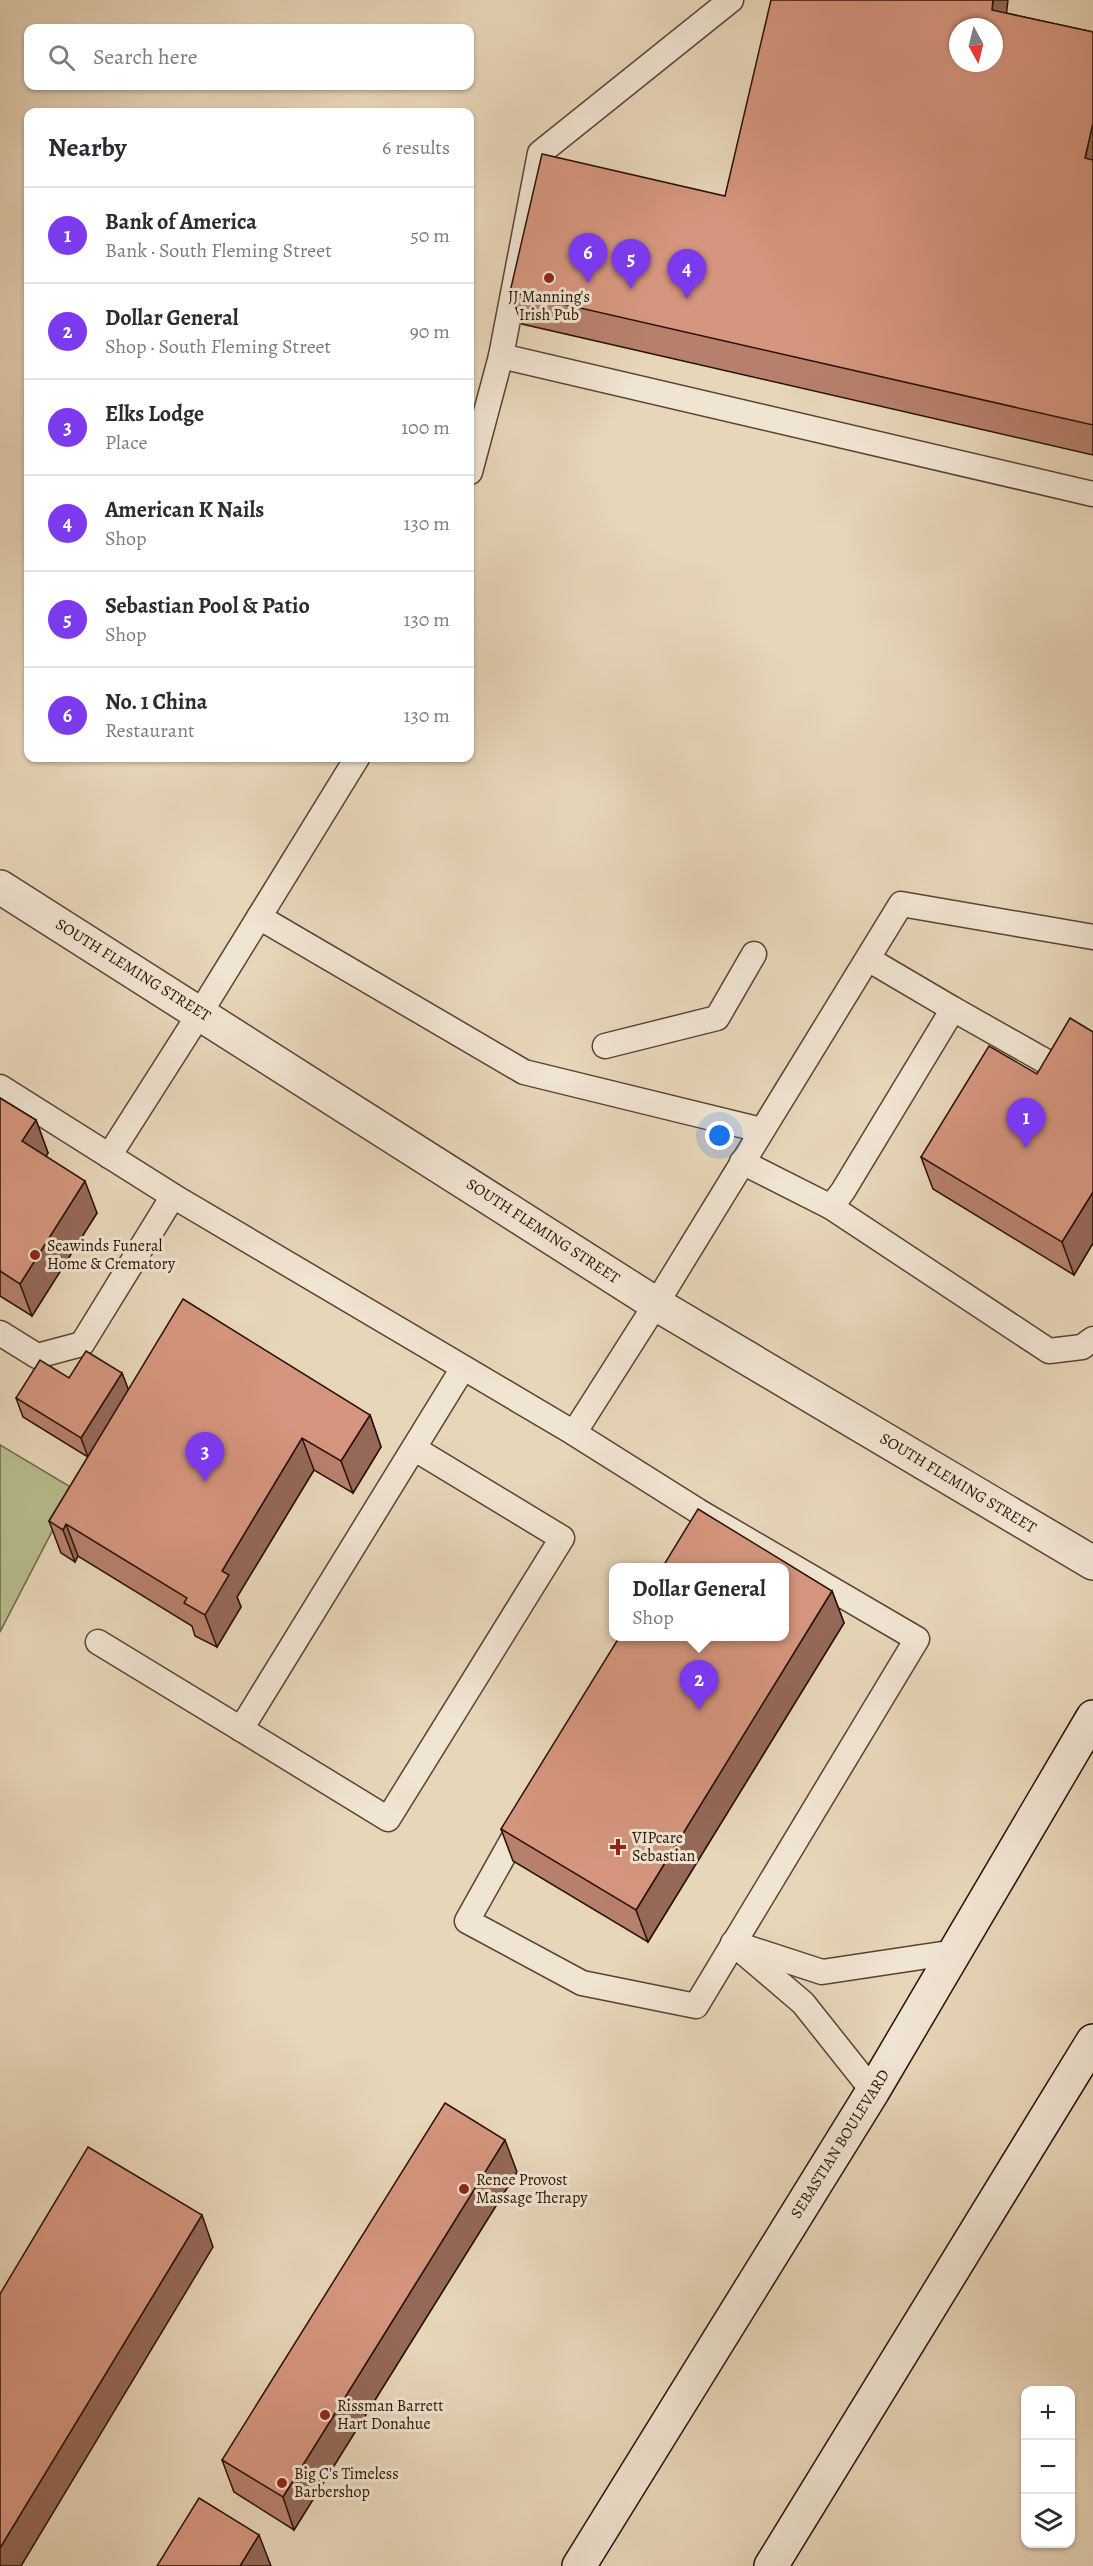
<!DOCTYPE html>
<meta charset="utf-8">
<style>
body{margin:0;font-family:Alegreya,serif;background:#f2f2f3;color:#2b2b33}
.controls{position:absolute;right:18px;bottom:18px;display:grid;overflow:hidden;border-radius:12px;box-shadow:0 2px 4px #0004}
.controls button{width:54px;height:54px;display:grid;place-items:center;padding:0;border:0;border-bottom:2px solid #e1e1e2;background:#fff;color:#2b2b33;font:30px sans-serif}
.compass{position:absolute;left:949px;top:18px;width:54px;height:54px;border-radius:50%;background:#fff;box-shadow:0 2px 4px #0004;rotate:173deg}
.you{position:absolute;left:720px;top:1136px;width:21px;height:21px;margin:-15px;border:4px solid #fff;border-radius:50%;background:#1a73e8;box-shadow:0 0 0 9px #1a73e833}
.badge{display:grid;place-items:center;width:39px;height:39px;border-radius:50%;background:#7c3aed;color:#fff;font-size:20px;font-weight:700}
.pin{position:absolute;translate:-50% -50px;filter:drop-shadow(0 2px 3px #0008)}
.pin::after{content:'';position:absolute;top:32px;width:21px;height:18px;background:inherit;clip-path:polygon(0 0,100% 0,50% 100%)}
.popup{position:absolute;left:609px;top:1563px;width:180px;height:78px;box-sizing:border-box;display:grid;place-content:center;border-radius:12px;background:#fff;filter:drop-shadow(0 2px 4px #0005);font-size:20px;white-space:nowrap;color:#7c7c81}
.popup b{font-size:22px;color:#2b2b33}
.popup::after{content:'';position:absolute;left:50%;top:100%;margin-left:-12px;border:12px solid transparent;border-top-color:#fff}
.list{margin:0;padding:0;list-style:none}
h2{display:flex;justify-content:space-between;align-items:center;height:78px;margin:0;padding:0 24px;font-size:26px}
h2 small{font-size:20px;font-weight:400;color:#7c7c81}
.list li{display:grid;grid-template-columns:39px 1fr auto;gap:18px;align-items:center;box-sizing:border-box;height:96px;padding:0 24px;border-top:2px solid #e1e1e2}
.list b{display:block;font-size:22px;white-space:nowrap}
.list p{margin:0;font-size:20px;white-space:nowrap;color:#7c7c81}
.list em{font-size:20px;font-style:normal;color:#7c7c81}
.icon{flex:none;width:33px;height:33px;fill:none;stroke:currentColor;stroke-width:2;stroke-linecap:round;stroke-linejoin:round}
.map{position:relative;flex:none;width:1093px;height:2566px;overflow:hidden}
.search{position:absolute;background:#fff;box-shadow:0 2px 4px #0004;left:24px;top:24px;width:450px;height:66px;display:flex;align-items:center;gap:15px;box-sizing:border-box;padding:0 21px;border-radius:12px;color:#7c7c81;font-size:22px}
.panel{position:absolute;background:#fff;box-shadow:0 2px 4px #0004;left:24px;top:108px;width:450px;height:654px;border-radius:12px}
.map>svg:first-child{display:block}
.green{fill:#b8bd8e;stroke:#706848;stroke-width:1.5}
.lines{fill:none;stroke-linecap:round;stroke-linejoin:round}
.service-casing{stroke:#594330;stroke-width:27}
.tertiary-casing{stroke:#594330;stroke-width:36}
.secondary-casing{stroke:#291202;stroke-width:36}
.service{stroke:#f0e4d2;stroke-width:24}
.tertiary{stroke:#f0e4d2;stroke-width:33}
.secondary{stroke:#f0e4d2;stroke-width:33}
.wall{fill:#b7806c;stroke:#291202;stroke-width:1.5}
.shaded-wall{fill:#956858;stroke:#291202;stroke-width:1.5}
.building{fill:#d5957e;stroke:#291202;stroke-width:1.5;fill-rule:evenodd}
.poi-dot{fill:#8f2418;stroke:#f0e4d2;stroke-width:2}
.labels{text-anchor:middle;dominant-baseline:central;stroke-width:6;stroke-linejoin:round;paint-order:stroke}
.poi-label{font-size:16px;fill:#291202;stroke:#f0e4d2;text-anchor:start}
.street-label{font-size:16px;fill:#291202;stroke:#f0e4d2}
</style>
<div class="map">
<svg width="1093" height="2566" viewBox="0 0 1093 2566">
<rect width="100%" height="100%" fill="#e8d6b9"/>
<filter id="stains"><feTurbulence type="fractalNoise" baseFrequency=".00333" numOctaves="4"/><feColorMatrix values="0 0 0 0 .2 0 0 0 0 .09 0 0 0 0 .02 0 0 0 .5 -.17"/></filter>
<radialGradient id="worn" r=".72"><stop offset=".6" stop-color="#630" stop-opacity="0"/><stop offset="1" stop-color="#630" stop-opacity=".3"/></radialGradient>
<!-- green -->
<path class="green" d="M0,1445L74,1489L0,1632Z"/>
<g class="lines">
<defs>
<g id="service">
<path d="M501,356L1093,494"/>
<path d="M470,472L501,356L540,153L731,0"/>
<path d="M259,917L524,1072L761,1130"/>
<path d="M953,1009L1068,1074"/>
<path d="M605,1046L717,1018L754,954"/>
<path d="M0,1087L173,1196L82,1344L37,1356L0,1333"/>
<path d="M109,1156L200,1013L357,758"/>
<path d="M742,1162L831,1207L843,1191L953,1009L868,959"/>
<path d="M173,1196L574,1433"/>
<path d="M831,1207L1049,1351L1082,1347L1093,1339"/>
<path d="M415,1449L562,1538L388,1819L241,1729L463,1368"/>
<path d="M98,1642L241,1729"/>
<path d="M523,1821L467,1921L582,1983L696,2006L917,1639L698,1511L574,1433L656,1304L901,904L1093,937"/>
<path d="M733,1943L822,1972L955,1952"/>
<path d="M742,1951L803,2003L873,2091"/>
</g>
<path id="tertiary" d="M0,887L656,1304L1093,1563"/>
<g id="secondary">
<path d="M579,2566L873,2091L1093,1717"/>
<path d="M771,2566L1093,2041"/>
</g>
</defs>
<!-- service casing -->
<use href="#service" class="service-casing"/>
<!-- tertiary casing -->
<use href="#tertiary" class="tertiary-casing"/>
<!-- secondary casing -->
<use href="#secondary" class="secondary-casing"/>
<!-- service -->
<use href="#service" class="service"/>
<!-- tertiary -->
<use href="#tertiary" class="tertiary"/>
<!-- secondary -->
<use href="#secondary" class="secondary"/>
</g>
<!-- wall -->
<g class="wall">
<path d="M1006,13L1093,32V455L522,324L510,292L725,196Z"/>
<path d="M1093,1032V1243L1074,1275L933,1189L921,1157L1037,1074Z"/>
<path d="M0,1098L36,1120L48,1153L46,1156L97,1213L32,1316L0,1296Z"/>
<path d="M122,1373L128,1390L370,1415L381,1447L353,1493L314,1470L237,1597L241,1607L217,1647L195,1636L192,1626L78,1556L75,1562L61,1553L49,1521L88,1457L23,1417L16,1398L69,1378Z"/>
<path d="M832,1591L844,1623L648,1942L513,1861L501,1829Z"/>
<path d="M517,2172L294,2530L234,2492L222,2460Z"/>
</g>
<!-- shaded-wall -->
<g class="shaded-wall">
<path d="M993,0H1008L1003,42L992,10Z"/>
<path d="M1093,123V180L1085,158Z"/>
<path d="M36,1120L48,1153L34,1174L22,1141Z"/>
<path d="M85,1181L97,1213L32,1316L20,1284Z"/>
<path d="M1093,1192V1243L1074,1275L1062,1242Z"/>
<path d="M122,1373L129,1391L88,1457L81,1438Z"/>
<path d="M370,1415L381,1447L353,1493L341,1461Z"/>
<path d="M302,1438L314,1470L237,1597L241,1607L217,1647L205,1615L222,1571Z"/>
<path d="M66,1524L78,1556L75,1562L63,1530Z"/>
<path d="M832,1591L844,1623L648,1942L636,1910Z"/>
<path d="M505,2140L517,2172L294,2530L283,2497Z"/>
<path d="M202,2215L213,2247L21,2566H0V2548Z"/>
<path d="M259,2535L271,2566H240Z"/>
</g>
<!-- building -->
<g class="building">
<path d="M771,0H993L992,10L1093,32V123L1085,158L1093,160V425L510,292L542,154L725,196ZM958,27H994V63H958Z"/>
<path d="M1070,1018L1093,1032V1192L1062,1242L921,1157L989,1046L1037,1074Z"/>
<path d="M0,1098L36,1120L22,1141L85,1181L20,1284L0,1271Z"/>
<path d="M183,1299L370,1415L341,1461L302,1438L222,1571L229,1575L205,1615L184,1603L187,1598L66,1524L63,1530L49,1521Z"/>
<path d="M86,1351L122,1373L81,1438L16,1398L40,1360L69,1378Z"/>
<path d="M698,1509L832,1591L636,1910L501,1829L620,1636H784V1568H662Z"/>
<path d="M445,2103L505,2140L283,2497L222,2460Z"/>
<path d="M88,2147L202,2215L0,2548V2294Z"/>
<path d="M199,2498L259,2535L240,2566H157Z"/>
</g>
<!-- markers -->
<g class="poi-dot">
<circle cx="549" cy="278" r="6"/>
<circle cx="35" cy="1255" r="6"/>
<path d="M615 1838h6v6h6v6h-6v6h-6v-6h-6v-6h6z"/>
<circle cx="464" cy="2189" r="6"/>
<circle cx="325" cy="2415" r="6"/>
<circle cx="282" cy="2483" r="6"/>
</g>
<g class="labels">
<!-- poi labels -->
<g class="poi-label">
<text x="549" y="297" text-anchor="middle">JJ Manning's<tspan x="549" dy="18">Irish Pub</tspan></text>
<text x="47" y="1246">Seawinds Funeral<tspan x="47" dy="18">Home &amp; Crematory</tspan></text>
<text x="632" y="1838">VIPcare<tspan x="632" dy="18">Sebastian</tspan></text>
<text x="476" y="2180">Renee Provost<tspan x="476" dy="18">Massage Therapy</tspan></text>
<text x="337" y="2406">Rissman Barrett<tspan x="337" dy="18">Hart Donahue</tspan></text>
<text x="294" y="2474">Big C's Timeless<tspan x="294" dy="18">Barbershop</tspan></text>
</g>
<!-- street labels -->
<g class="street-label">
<text transform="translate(133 970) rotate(32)">SOUTH FLEMING STREET</text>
<text transform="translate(543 1231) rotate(33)">SOUTH FLEMING STREET</text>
<text transform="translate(958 1483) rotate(31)">SOUTH FLEMING STREET</text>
<text transform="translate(840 2144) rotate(-58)">SEBASTIAN BOULEVARD</text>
</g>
</g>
<rect width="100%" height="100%" filter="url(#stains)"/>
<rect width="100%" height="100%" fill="url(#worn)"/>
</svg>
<div class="controls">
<button>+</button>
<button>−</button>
<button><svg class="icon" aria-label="layers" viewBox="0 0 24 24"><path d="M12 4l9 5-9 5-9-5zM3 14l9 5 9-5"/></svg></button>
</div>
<svg class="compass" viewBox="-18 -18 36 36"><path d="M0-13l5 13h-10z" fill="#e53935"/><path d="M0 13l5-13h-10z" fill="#7c7c81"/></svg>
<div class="you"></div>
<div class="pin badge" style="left:1026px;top:1148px">1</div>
<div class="pin badge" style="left:699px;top:1710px">2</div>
<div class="popup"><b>Dollar General</b>Shop</div>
<div class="pin badge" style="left:205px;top:1482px">3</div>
<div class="pin badge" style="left:687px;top:299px">4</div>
<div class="pin badge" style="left:631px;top:289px">5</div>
<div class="pin badge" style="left:588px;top:283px">6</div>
<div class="search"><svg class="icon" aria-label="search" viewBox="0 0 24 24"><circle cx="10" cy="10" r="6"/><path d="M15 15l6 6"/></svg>Search here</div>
<section class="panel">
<h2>Nearby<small>6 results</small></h2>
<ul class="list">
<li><span class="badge">1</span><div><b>Bank of America</b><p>Bank · South Fleming Street</p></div><em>50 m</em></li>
<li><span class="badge">2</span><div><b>Dollar General</b><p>Shop · South Fleming Street</p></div><em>90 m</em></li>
<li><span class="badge">3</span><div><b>Elks Lodge</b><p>Place</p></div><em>100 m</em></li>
<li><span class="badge">4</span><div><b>American K Nails</b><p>Shop</p></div><em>130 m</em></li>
<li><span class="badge">5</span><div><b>Sebastian Pool &amp; Patio</b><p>Shop</p></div><em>130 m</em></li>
<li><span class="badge">6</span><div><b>No. 1 China</b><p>Restaurant</p></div><em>130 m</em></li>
</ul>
</section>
</div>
